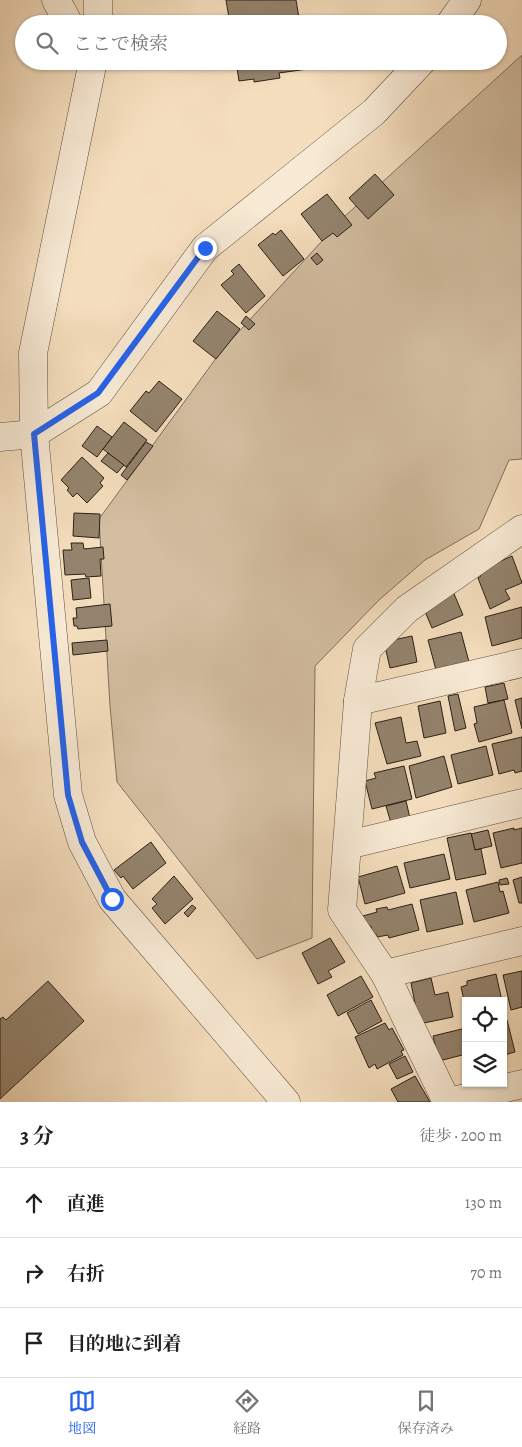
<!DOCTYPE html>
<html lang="ja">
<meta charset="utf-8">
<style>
body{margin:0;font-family:Alegreya,"Noto Serif JP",serif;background:#f6f6f6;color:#202124}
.controls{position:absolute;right:15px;bottom:15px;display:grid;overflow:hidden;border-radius:0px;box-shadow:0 1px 4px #0004}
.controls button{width:45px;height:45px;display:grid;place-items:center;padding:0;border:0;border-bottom:1px solid #e0e0e0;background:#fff;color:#202124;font:25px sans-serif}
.stop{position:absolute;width:15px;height:15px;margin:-11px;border:4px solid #2563eb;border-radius:50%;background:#fff}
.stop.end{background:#2563eb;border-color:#fff;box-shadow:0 1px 5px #0008}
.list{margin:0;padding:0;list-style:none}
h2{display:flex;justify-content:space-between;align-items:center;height:65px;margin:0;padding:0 20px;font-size:21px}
h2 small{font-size:16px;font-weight:400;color:#757577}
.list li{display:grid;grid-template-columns:32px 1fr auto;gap:15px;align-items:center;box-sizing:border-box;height:70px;padding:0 20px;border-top:1px solid #e0e0e0}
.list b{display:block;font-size:19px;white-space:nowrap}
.list em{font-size:16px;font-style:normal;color:#757577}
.icon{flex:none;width:28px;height:28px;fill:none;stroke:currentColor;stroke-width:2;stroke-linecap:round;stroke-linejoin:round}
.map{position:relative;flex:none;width:522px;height:1102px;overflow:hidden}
.search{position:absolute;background:#fff;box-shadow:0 1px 4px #0004;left:15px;right:15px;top:15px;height:55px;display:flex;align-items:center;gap:12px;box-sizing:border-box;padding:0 18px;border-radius:28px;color:#757577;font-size:19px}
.sheet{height:275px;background:#fff}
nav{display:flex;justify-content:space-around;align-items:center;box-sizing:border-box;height:70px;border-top:1px solid #e0e0e0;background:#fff;font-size:14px;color:#757577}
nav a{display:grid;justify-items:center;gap:2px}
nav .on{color:#2563eb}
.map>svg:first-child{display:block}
.green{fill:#d3bea1;stroke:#7f705c}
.building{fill:#94836d;stroke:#2b2116}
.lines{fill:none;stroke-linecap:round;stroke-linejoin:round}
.minor-casing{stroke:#5e5040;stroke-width:29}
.minor{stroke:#f8ead5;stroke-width:28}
.route{stroke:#2563eb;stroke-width:6}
</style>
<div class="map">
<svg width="522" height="1102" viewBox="0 0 522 1102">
<rect width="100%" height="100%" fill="#f5debe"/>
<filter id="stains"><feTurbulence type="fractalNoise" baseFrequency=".004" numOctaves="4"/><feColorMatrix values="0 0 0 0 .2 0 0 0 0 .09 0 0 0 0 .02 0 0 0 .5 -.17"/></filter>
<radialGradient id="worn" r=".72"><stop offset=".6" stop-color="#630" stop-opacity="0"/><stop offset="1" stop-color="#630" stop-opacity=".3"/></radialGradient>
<!-- green -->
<path class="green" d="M522,55V459L509,460L479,529L425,560L379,600L315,666L312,938L257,959L117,782L110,706L99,519L222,350L344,217Z"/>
<!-- building -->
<g class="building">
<path d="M226,0H296L300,24H230Z"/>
<path d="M236,61H306L308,69L279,73L280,78L254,82V79L239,81Z"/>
<path d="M375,174L394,195L368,219L349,198Z"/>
<path d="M327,194L352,225L337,237L333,233L322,241L301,214Z"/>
<path d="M281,230L304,259L283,276L258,245L273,233L275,235Z"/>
<path d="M317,253L323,260L317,265L311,258Z"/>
<path d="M239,264L265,296L246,313L221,285L234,274L231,271Z"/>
<path d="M217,311L240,329L216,359L193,341Z"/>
<path d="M246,316L255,324L249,330L241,323Z"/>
<path d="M159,381L182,399L156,432L130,411L146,391L149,393Z"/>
<path d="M124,422L147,440L126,467L103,449Z"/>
<path d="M97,426L112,437L97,457L82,446Z"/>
<path d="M146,442L153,446L127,480L121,475Z"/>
<path d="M108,453L124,465L117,473L101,461Z"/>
<path d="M82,457L104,478L100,483L103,486L87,503L77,493L73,497L67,490L69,488L61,480Z"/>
<path d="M74,513L100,514L99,538L73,536Z"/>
<path d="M71,543H83L84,549L103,547L104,559H100L101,576L86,577L85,574L65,575L63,550H72Z"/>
<path d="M512,556L522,583L505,590L510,599L490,609L478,578L481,576L478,571Z"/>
<path d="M89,578L91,598L73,600L71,580Z"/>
<path d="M452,589L463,615L432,628L421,602Z"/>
<path d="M110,604L112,626L78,629L77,626H74L73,618H77L76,608Z"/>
<path d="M522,607V638L492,646L485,617Z"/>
<path d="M461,632L469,662L436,670L428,640Z"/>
<path d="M412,636L417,662L390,668L384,642Z"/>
<path d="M107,640L108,651L73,655L72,643Z"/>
<path d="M504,683L508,699L488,703L485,687Z"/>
<path d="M458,694L466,728L455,731L448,696Z"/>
<path d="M522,698V729L515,700Z"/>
<path d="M504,700L512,733L479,742L474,724L477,723L474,707Z"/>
<path d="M440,701L446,733L424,738L418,706Z"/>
<path d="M401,717L406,743L417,741L421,756L387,764L375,723Z"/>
<path d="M522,737V771L515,773L514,770L499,774L492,744Z"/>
<path d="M486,746L493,775L458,784L451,755Z"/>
<path d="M444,756L452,787L416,798L409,766Z"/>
<path d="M404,766L412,799L372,809L365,781L376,778L374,773Z"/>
<path d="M406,801L410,818L391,823L386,806Z"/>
<path d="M514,828V830L522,828V863L501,868L493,833Z"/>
<path d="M488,830L492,846L475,850L471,834Z"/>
<path d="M471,833L475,850L481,849L486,874L456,880L447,838Z"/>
<path d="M151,842L166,863L133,889L123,876L121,878L114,870Z"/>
<path d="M444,854L450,879L410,888L404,863Z"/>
<path d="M397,866L405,893L365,904L358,877Z"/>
<path d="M174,876L193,899L165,924L152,908L157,904L152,899Z"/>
<path d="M522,877V903H519L513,880Z"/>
<path d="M507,878L509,884L500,885L499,880Z"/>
<path d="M498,882L500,892L503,891L509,913L474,922L466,890Z"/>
<path d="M456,892L463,924L427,932L420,900Z"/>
<path d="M412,904L419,930L389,938L388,935L377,937L376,934L373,935L371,926L366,927L363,916L377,912L376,909L387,907L388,910Z"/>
<path d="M192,905L196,908L188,917L184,913Z"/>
<path d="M330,938L345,962L328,971L332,977L318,984L302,953Z"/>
<path d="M522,971V1007L511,1010L503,975Z"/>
<path d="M496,974L502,1001H466V1009L461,987L467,985V981Z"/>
<path d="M361,976L373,997L338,1016L327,995Z"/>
<path d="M431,978L435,995L448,992L453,1017L419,1024L411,983Z"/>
<path d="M48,981L84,1021L0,1099V1019L3,1017L6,1020Z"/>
<path d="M371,1000L382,1021L358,1034L347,1013Z"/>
<path d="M507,1020L515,1052L504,1055L505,1059H503V1021Z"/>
<path d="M385,1023L389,1030L392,1028L404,1050L401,1051L403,1055L377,1069L375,1064L369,1068L355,1037Z"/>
<path d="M466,1028V1054L439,1061L433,1036Z"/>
<path d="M405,1056L413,1072L397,1079L389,1064Z"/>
<path d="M415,1076L430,1102H398L391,1089Z"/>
</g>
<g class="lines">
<defs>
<g id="minor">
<path d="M56,0L69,24"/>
<path d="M98,24V0"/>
<path d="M450,24L467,0"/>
<path d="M34,434L99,393L205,248L374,112L422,61"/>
<path d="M34,434L33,353L93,61"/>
<path d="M0,437L34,434L68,795L82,842L112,899L286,1102"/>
<path d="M358,701L522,663"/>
<path d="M348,845L522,803"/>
<path d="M385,974L522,941"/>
<path d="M447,1102L385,974L342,910L358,701L367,649L407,609L522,529"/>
<path d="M449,1102L522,1084"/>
</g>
</defs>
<!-- minor casing -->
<use href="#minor" class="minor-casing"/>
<!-- minor -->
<use href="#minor" class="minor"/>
</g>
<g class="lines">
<!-- route -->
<path class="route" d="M112,899L82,842L68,795L34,434L98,393L205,248"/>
</g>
<rect width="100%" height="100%" filter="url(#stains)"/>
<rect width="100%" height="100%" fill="url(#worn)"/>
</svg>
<div class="controls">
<button><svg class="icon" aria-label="locate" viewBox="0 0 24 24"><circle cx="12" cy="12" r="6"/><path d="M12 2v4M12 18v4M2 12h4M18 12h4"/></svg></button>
<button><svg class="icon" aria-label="layers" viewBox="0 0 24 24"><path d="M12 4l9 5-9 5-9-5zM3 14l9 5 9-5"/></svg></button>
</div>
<div class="stop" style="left:112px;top:899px"></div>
<div class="stop end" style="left:205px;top:248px"></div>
<div class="search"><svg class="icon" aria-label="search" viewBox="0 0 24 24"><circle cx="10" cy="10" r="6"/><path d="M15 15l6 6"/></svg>ここで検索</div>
</div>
<section class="sheet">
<h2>3 分<small>徒歩 · 200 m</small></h2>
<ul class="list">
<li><svg class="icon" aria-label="ahead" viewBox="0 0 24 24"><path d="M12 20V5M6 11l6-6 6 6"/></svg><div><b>直進</b></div><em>130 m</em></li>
<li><svg class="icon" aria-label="right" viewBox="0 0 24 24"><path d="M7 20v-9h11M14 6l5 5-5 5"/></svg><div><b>右折</b></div><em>70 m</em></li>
<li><svg class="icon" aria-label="arrive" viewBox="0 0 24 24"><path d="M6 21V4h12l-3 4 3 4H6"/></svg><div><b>目的地に到着</b></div></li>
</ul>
</section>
<nav>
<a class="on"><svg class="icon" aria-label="map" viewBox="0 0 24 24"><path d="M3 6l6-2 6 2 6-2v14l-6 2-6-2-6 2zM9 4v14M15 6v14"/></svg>地図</a>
<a><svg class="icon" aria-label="directions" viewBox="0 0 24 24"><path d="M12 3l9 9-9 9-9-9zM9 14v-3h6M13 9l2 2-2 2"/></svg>経路</a>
<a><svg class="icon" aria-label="saved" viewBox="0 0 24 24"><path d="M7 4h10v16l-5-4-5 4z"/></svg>保存済み</a>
</nav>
